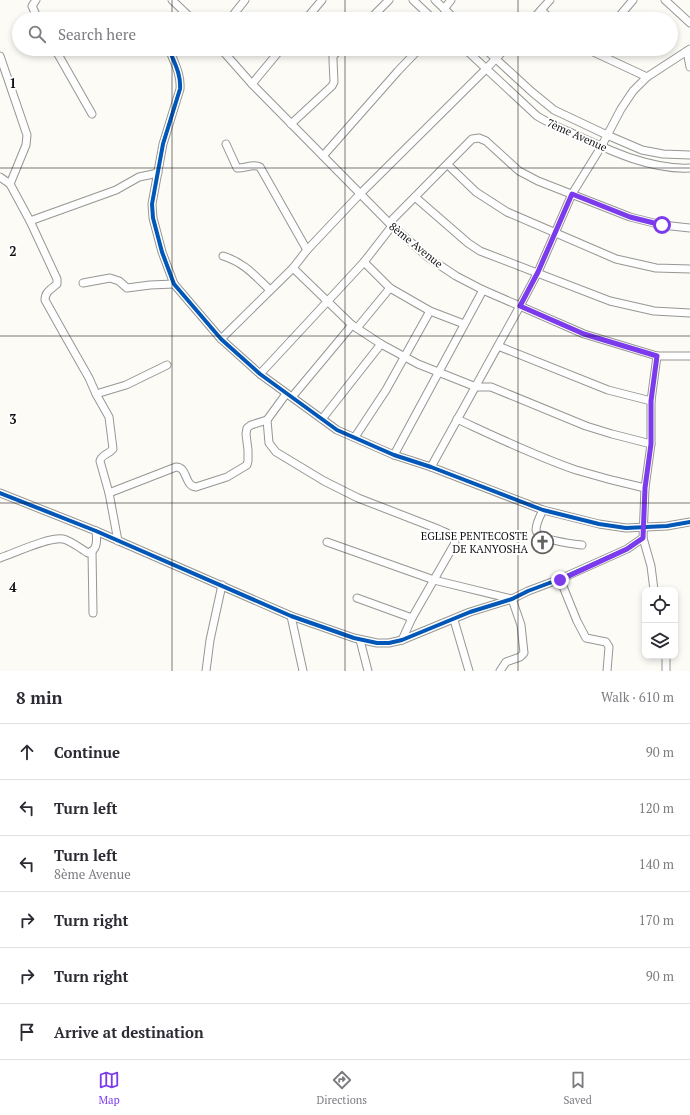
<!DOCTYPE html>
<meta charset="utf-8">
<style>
body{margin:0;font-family:"PT Serif",serif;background:#f2f2f3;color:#2b2b33}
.controls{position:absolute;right:12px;bottom:12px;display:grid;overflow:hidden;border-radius:8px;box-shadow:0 2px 6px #0003}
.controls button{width:36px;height:36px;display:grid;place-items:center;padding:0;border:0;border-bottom:1px solid #e1e1e2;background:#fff;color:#2b2b33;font:20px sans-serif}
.stop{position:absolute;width:12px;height:12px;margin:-9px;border:3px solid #7c3aed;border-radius:50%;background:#fff}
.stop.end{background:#7c3aed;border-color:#fff;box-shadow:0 1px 4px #0008}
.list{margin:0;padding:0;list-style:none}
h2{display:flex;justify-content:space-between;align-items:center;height:52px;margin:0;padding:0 16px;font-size:17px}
h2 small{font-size:13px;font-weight:400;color:#7c7c81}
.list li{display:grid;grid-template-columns:26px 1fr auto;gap:12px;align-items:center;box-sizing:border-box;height:56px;padding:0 16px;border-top:1px solid #e1e1e2}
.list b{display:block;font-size:15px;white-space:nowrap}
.list p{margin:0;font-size:13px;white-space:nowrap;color:#7c7c81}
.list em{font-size:13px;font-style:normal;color:#7c7c81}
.icon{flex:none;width:22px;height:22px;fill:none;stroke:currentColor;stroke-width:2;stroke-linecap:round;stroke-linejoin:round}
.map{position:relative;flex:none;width:690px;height:671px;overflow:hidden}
.search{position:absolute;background:#fff;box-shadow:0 2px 6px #0003;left:12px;right:12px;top:12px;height:44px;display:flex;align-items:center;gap:10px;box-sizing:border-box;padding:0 14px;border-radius:22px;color:#7c7c81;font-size:15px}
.sheet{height:388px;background:#fff}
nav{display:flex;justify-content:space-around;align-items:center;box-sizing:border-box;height:56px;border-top:1px solid #e1e1e2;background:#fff;font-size:11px;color:#7c7c81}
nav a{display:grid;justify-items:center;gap:2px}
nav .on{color:#7c3aed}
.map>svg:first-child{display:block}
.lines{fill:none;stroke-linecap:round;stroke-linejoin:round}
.minor-casing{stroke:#969694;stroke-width:9}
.minor{stroke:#fffefe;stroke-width:7}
.cycleway-casing{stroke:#fff;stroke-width:6}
.cycleway{stroke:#0057b8;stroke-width:4}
.route{stroke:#7c3aed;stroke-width:5}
.grid{fill:none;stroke:#101010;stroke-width:1;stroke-opacity:0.55}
.labels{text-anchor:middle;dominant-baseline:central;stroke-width:4;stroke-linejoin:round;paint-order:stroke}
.street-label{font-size:11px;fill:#101010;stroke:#fff}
.poi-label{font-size:11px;fill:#101010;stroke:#fff;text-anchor:end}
.grid-label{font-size:13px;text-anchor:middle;font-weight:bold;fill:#101010;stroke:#fff;stroke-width:4;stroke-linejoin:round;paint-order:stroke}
</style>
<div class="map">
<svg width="690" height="671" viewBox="0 0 690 671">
<rect width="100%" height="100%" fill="#fcfbf6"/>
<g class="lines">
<defs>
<g id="minor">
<path d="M36,0L32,6L38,19"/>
<path d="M172,0L192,19"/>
<path d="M413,0L433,19"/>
<path d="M435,0L455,19"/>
<path d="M665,0L690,23"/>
<path d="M444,9L451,0"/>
<path d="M541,10L551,19"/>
<path d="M230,19L245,0"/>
<path d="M306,19L322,0"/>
<path d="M370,19L389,0"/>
<path d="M533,19L550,0"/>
<path d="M617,19L633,0"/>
<path d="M55,49L92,114"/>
<path d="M221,49L252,84L392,226L429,258L456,276L483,290L584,334L657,356H690"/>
<path d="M465,49L537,116C550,124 563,129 576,135C611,151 651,170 690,168"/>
<path d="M485,49L532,92L554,110L607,135L642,150L663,154L690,155"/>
<path d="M587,49L647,77"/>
<path d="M687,51L690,67"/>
<path d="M171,54C176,66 181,76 180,89L163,144L152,204L153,218L162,252L174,284L221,339L260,374L337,430L394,455L431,467L543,510L599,524L626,528L667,526L690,522"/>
<path d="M0,56L27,135L26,145L10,184L30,221L57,279V284C51,289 45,292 45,300L64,334L89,378L96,394L109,417L113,449C109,454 101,455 100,461L109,493L118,541"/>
<path d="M252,84L281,49"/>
<path d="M291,124L332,86L334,82L333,60V56L340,49"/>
<path d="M226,144L237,168C244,169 253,163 260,167L307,250"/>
<path d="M323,156L398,71L419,49"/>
<path d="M448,165L476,192L507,212L616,259L656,268L690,269"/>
<path d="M0,177L10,184"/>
<path d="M415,197L468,243L480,251L610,301L654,311L690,313"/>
<path d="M30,221L116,190L139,177L158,173"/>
<path d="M223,256C245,263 254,275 270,290"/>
<path d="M364,262L390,288L430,311L464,324"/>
<path d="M293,268L352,325L381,344L418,364L476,387H491L586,426L612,434L651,444"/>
<path d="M83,283L110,278L119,281L127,288L150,285L174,284"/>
<path d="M357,328L390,288"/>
<path d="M221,339L293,268L307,250L360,194L486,69L505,49"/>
<path d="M498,346L608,390L651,401"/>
<path d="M260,374L364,262L392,226L391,222L393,219L472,139L479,138L486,141L519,171L538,181L630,217L662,225L690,228"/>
<path d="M96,394L126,385L167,365"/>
<path d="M286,394L267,420L269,443L276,452L324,481L358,498L438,529C446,533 453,534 455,543L412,618L402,640"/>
<path d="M292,397L352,325"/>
<path d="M322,419L381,344"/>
<path d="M457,419C496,437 535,456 576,470C599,477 622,483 645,488"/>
<path d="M355,437L386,390L430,311"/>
<path d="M394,455L483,290"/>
<path d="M431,467L520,306L538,272L572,194L601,147L621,109L633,91L647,77L690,49"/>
<path d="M0,493L96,531L291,616L354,638L377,643H389L402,640L470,612L512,599L528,591L560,579L627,549L643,538"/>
<path d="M109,493L176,467C188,467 184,486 196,487L227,477L247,465L248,461V450L246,434L247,428L251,425L267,420"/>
<path d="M543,510C540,516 536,523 536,530C537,540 573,544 582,545"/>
<path d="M327,542L434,580L512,599L521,625L524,653L520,657L506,662L500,671"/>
<path d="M92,551L93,613"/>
<path d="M0,558C15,553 48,537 63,539C70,540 81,549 88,553C98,550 97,540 96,531"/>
<path d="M560,579L577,621L586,638L606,642L609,647L607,671"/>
<path d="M654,590L651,566L643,538L645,488L651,444V401L657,356"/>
<path d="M357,598L412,618"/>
<path d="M291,616L303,671"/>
<path d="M454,620L469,671"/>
<path d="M360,640L368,671"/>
<path d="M666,656V671"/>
<path d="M206,671L210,640L222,585"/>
</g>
</defs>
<!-- minor casing -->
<use href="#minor" class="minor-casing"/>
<!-- minor -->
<use href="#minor" class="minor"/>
<defs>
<g id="cycleway">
<path d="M171,54C176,66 181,76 180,89L163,144L152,204L153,218L162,252L174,284L221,339L260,374L337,430L394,455L431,467L543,510L599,524L626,528L667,526L690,522"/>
<path d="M0,493L96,531L291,616L354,638L377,643H389L402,640L470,612L512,599L528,591L560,579L627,549L643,538"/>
</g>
</defs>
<!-- cycleway casing -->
<use href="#cycleway" class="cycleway-casing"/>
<!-- cycleway -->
<use href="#cycleway" class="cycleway"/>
</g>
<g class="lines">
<!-- route -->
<path class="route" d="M560,580L627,549L643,538L645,488L651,444V401L657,356L584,334L520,306L538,272L572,194L630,217L662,225"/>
</g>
<!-- grid -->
<path class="grid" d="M172,0V19M345,0V19M518,0V19M172,49V671M345,49V671M518,49V671M0,168H690M0,336H690M0,503H690"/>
<!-- icons -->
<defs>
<symbol id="church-ring" viewBox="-11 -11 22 22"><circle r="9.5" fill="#fff" stroke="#636260" stroke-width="1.5"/><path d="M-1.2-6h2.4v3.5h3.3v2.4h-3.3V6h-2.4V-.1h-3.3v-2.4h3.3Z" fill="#636260"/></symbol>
</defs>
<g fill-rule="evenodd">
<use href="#church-ring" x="530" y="530" width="25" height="25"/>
</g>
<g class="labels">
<!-- street labels -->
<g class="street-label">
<text transform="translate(577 135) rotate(24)">7ème Avenue</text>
<text transform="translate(416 245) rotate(39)">8ème Avenue</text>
</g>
<!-- poi labels -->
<g class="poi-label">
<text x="528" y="536">EGLISE PENTECOSTE<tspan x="528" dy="13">DE KANYOSHA</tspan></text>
</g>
</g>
<g class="grid-label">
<text x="13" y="88">1</text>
<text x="13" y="256">2</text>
<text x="13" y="424">3</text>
<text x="13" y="592">4</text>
</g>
</svg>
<div class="controls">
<button><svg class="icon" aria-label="locate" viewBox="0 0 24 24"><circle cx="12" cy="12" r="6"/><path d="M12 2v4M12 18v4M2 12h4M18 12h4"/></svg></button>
<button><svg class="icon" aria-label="layers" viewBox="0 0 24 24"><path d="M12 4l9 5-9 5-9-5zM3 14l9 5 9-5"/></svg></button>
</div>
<div class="stop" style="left:662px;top:225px"></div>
<div class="stop end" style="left:560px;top:580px"></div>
<div class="search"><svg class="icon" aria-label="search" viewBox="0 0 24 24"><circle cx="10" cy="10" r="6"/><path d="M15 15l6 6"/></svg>Search here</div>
</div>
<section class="sheet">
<h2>8 min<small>Walk · 610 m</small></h2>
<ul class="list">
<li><svg class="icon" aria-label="ahead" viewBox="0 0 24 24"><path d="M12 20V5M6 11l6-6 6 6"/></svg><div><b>Continue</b></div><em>90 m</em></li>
<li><svg class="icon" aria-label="left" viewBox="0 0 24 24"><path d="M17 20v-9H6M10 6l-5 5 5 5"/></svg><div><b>Turn left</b></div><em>120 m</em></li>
<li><svg class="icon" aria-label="left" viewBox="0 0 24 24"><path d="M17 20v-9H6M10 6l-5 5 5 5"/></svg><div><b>Turn left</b><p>8ème Avenue</p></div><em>140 m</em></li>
<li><svg class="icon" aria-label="right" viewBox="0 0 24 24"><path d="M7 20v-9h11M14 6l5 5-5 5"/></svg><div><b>Turn right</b></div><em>170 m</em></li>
<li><svg class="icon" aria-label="right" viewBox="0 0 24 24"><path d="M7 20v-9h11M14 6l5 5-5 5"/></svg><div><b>Turn right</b></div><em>90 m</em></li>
<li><svg class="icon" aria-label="arrive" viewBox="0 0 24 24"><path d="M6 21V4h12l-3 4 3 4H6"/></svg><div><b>Arrive at destination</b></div></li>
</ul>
</section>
<nav>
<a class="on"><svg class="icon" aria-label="map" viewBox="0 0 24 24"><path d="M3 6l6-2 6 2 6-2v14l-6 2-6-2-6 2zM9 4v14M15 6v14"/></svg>Map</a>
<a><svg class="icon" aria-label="directions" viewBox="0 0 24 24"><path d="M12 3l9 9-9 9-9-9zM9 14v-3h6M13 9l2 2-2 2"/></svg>Directions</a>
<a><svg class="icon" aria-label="saved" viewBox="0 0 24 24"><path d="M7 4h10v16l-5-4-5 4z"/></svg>Saved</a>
</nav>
